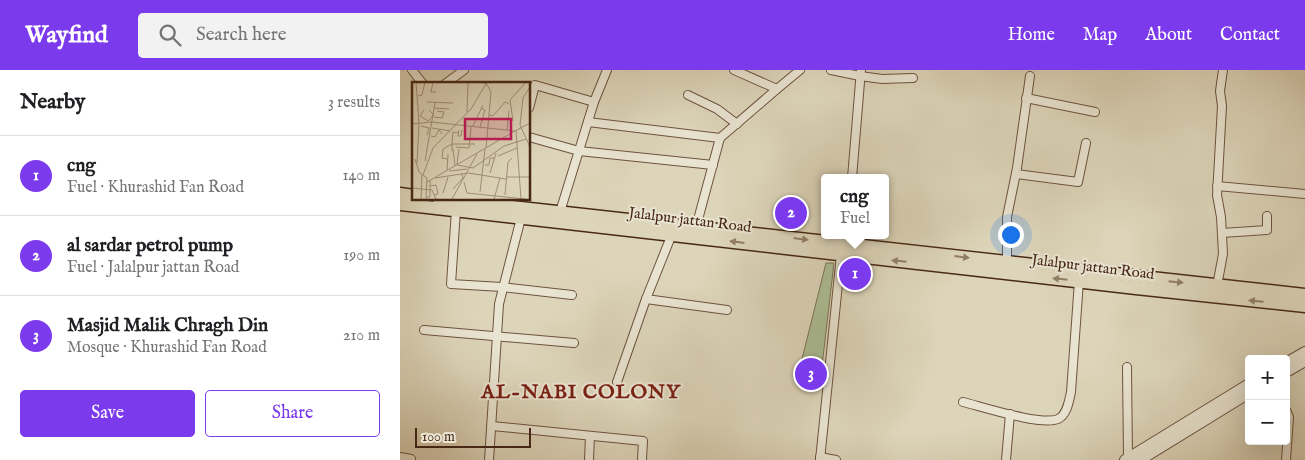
<!DOCTYPE html>
<meta charset="utf-8">
<style>
body{margin:0;font-family:"IM FELL English",serif;background:#f2f2f2;color:#202124}
.controls{position:absolute;right:15px;bottom:15px;display:grid;overflow:hidden;border-radius:5px;box-shadow:0 5px 20px #0002}
.controls button{width:45px;height:45px;display:grid;place-items:center;padding:0;border:0;border-bottom:1px solid #e0e0e0;background:#fff;color:#202124;font:25px sans-serif}
.scale{position:absolute;left:15px;bottom:12px;width:116px;box-sizing:border-box;padding-left:5px;border:2px solid #482815;border-top:0;font-size:14px;line-height:18px;white-space:nowrap;color:#482815;-webkit-text-stroke:4px #e9e4d2;paint-order:stroke}
.you{position:absolute;left:610px;top:164px;width:18px;height:18px;margin:-12px;border:4px solid #fff;border-radius:50%;background:#1a73e8;box-shadow:0 0 0 8px #1a73e833}
.badge{display:grid;place-items:center;width:32px;height:32px;border-radius:50%;background:#7c3aed;color:#fff;font-size:16px;font-weight:700}
.pin{position:absolute;translate:-50% -50%;border:2px solid #fff;box-shadow:0 1px 5px #0006}
.popup{position:absolute;left:421px;top:104px;width:68px;height:65px;box-sizing:border-box;display:grid;place-content:center;border-radius:5px;background:#fff;filter:drop-shadow(0 1px 4px #0005);font-size:16px;white-space:nowrap;color:#757577}
.popup b{font-size:19px;color:#202124}
.popup::after{content:'';position:absolute;left:50%;top:100%;margin-left:-10px;border:10px solid transparent;border-top-color:#fff}
.list{margin:0;padding:0;list-style:none}
h2{display:flex;justify-content:space-between;align-items:center;height:65px;margin:0;padding:0 20px;font-size:21px}
h2 small{font-size:16px;font-weight:400;color:#757577}
.list li{display:grid;grid-template-columns:32px 1fr auto;gap:15px;align-items:center;box-sizing:border-box;height:80px;padding:0 20px;border-top:1px solid #e0e0e0}
.list b{display:block;font-size:19px;white-space:nowrap}
.list p{margin:0;font-size:16px;white-space:nowrap;color:#757577}
.list em{font-size:16px;font-style:normal;color:#757577}
.actions{display:flex;gap:10px;padding:15px 20px}
.actions a{flex:1;padding:11px 0;border:1px solid #7c3aed;border-radius:5px;text-align:center;font-size:18px;color:#7c3aed}
.actions .main{background:#7c3aed;color:#fff}
.icon{flex:none;width:28px;height:28px;fill:none;stroke:currentColor;stroke-width:2;stroke-linecap:round;stroke-linejoin:round}
.map{position:relative;flex:none;width:905px;height:390px;overflow:hidden}
header{display:flex;align-items:center;gap:30px;box-sizing:border-box;height:70px;padding:0 25px;background:#7c3aed;color:#fff}
header strong{font-size:24px}
nav{display:flex;gap:28px;margin-inline-start:auto;font-size:18px}
.search{width:350px;height:45px;background:#f2f2f2;display:flex;align-items:center;gap:12px;box-sizing:border-box;padding:0 18px;border-radius:5px;color:#757577;font-size:19px}
main{display:flex}
aside{flex:1;background:#fff}
.map>svg:first-child{display:block}
.green{fill:#acbe94;stroke:#7a7354}
.lines{fill:none;stroke-linecap:round;stroke-linejoin:round}
.minor-casing{stroke:#6d533e;stroke-width:10}
.tertiary-casing{stroke:#6d533e;stroke-width:12}
.primary-casing{stroke:#482815;stroke-width:15}
.minor{stroke:#e9e4d2;stroke-width:8}
.tertiary{stroke:#e9e4d2;stroke-width:10}
.primary{stroke:#ddd5ba;stroke-width:12}
.oneway{fill:#927e68}
.labels{text-anchor:middle;dominant-baseline:central;stroke-width:4;stroke-linejoin:round;paint-order:stroke}
.street-label{font-size:15px;fill:#482815;stroke:#e9e4d2}
.district-label{font-size:20px;font-weight:bold;letter-spacing:1px;fill:#7a1f14;stroke:#e9e4d2}
.inset-road{fill:none;stroke:#a19078;stroke-width:1}
.view{fill:#c2185b;fill-opacity:0.15;stroke:#c2185b;stroke-width:2.5}
.inset-edge{fill:none;stroke:#482815;stroke-width:2.5}
</style>
<header>
<strong>Wayfind</strong>
<div class="search"><svg class="icon" aria-label="search" viewBox="0 0 24 24"><circle cx="10" cy="10" r="6"/><path d="M15 15l6 6"/></svg>Search here</div>
<nav><a>Home</a><a>Map</a><a>About</a><a>Contact</a></nav>
</header>
<main>
<aside>
<h2>Nearby<small>3 results</small></h2>
<ul class="list">
<li><span class="badge">1</span><div><b>cng</b><p>Fuel · Khurashid Fan Road</p></div><em>140 m</em></li>
<li><span class="badge">2</span><div><b>al sardar petrol pump</b><p>Fuel · Jalalpur jattan Road</p></div><em>190 m</em></li>
<li><span class="badge">3</span><div><b>Masjid Malik Chragh Din</b><p>Mosque · Khurashid Fan Road</p></div><em>210 m</em></li>
</ul>
<div class="actions"><a class="main">Save</a><a>Share</a></div>
</aside>
<div class="map">
<svg width="905" height="390" viewBox="0 0 905 390">
<rect width="100%" height="100%" fill="#ddd5ba"/>
<filter id="stains"><feTurbulence type="fractalNoise" baseFrequency=".004" numOctaves="4"/><feColorMatrix values="0 0 0 0 .2 0 0 0 0 .09 0 0 0 0 .02 0 0 0 .5 -.17"/></filter>
<radialGradient id="worn" r=".72"><stop offset=".6" stop-color="#630" stop-opacity="0"/><stop offset="1" stop-color="#630" stop-opacity=".3"/></radialGradient>
<!-- green -->
<path class="green" d="M426,193H434L422,296L400,297Z"/>
<g class="lines">
<defs>
<g id="minor">
<path d="M12,0L23,14"/>
<path d="M431,0L460,6L482,9L513,8"/>
<path d="M45,14L64,0"/>
<path d="M377,19L400,0"/>
<path d="M288,25L317,39L337,54"/>
<path d="M626,28L695,42"/>
<path d="M129,38L135,15L194,32"/>
<path d="M188,52L320,68"/>
<path d="M129,67L179,81L313,95"/>
<path d="M616,104L678,112L686,73"/>
<path d="M452,108L461,0"/>
<path d="M817,116L905,124"/>
<path d="M56,140L51,214L102,217L172,225"/>
<path d="M160,142L194,32L207,0"/>
<path d="M296,157L320,68L377,19L334,0"/>
<path d="M822,163L867,160V146"/>
<path d="M607,193V147L617,98L630,6"/>
<path d="M817,216L823,184L821,147L817,125L822,36L820,21L823,0"/>
<path d="M246,229L327,240"/>
<path d="M24,260L174,273"/>
<path d="M727,297L728,388"/>
<path d="M217,312L246,229L272,164"/>
<path d="M563,332C583,337 641,356 658,349C667,345 669,331 671,322L679,211"/>
<path d="M92,356L243,371L242,390"/>
<path d="M0,387L11,389"/>
<path d="M420,387L436,390"/>
<path d="M89,390L99,234L121,148"/>
<path d="M189,390L190,366"/>
<path d="M420,390L443,165"/>
<path d="M606,390L610,344"/>
<path d="M886,390L889,347L886,340"/>
</g>
<g id="tertiary">
<path d="M886,293L905,282"/>
<path d="M886,302L905,291"/>
<path d="M725,390L849,314"/>
<path d="M740,390L849,323"/>
</g>
<g id="primary">
<path d="M0,124L14,126"/>
<path d="M39,129L905,225"/>
<path d="M0,134L736,218L905,236"/>
</g>
</defs>
<!-- minor casing -->
<use href="#minor" class="minor-casing"/>
<!-- tertiary casing -->
<use href="#tertiary" class="tertiary-casing"/>
<!-- primary casing -->
<use href="#primary" class="primary-casing"/>
<!-- minor -->
<use href="#minor" class="minor"/>
<!-- tertiary -->
<use href="#tertiary" class="tertiary"/>
<!-- primary -->
<use href="#primary" class="primary"/>
</g>
<!-- one-way arrows -->
<defs><path id="oneway-solid" d="M-6-.8H1V-3.2L6.5 0L1 3.2V.8H-6Z" transform="scale(1.25)"/></defs>
<g class="oneway">
<use href="#oneway-solid" transform="translate(401 169) rotate(7)"/>
<use href="#oneway-solid" transform="translate(337 172) rotate(-173)"/>
<use href="#oneway-solid" transform="translate(562 187) rotate(7)"/>
<use href="#oneway-solid" transform="translate(499 191) rotate(-174)"/>
<use href="#oneway-solid" transform="translate(660 209) rotate(-174)"/>
<use href="#oneway-solid" transform="translate(776 212) rotate(6)"/>
<use href="#oneway-solid" transform="translate(856 231) rotate(-175)"/>
</g>
<g class="labels">
<!-- street labels -->
<g class="street-label">
<text transform="translate(290 150) rotate(7)">Jalalpur jattan Road</text>
<text transform="translate(693 197) rotate(7)">Jalalpur jattan Road</text>
</g>
<!-- district labels -->
<g class="district-label">
<text x="181" y="322">AL-NABI COLONY</text>
</g>
</g>
<!-- overview -->
<g transform="translate(12 12)">
<rect width="118" height="118" fill="#ddd5ba"/>
<path class="inset-road" d="M4,0L7,41M21,0L19,10H24M55,0L74,1L79,10L74,66M118,5L111,16L108,43L118,65M6,14L10,13L13,0M15,20L41,21M22,26L37,27M12,28L8,34L16,39L22,33L17,28M55,30L56,0M77,33L81,34L93,20L97,22M22,35L30,36L32,30L25,29M101,39L98,18L114,0M0,42L19,40L103,49L118,41M9,44L17,46L15,53M61,44L71,23M68,45L73,28L69,26M20,46L38,49M47,48L46,54H49L50,48M95,48L97,29M104,49L109,117M46,51L41,50L40,62H63M19,54L23,55L27,48L30,52M44,65L57,66L59,45M41,67L43,84M86,74L105,66M3,77L7,90L15,96L14,117M35,77L30,76L31,67L40,62V69M13,79L23,21M5,81L7,41M45,82L47,67M45,83L61,86L92,64L114,57M73,83H77L78,76H83M35,88L36,72M37,89L55,87M78,91L84,71M11,93L21,66L59,27L75,0M94,95H118M23,96L56,91L94,97M15,100L103,49M52,100L55,111L113,117M18,104L24,103L26,112L22,113M0,106L20,108L24,117M41,107L51,96L50,92M68,110L73,67M31,111L36,95M93,113L96,80L100,76M14,115H18V98M9,117L10,93M40,117L65,72M82,117L88,96"/>
<path class="view" d="M53,37H99V57H53Z"/>
<rect width="118" height="118" class="inset-edge"/>
</g>
<rect width="100%" height="100%" filter="url(#stains)"/>
<rect width="100%" height="100%" fill="url(#worn)"/>
</svg>
<div class="controls">
<button>+</button>
<button>−</button>
</div>
<div class="scale">100 m</div>
<div class="you"></div>
<div class="pin badge" style="left:455px;top:204px">1</div>
<div class="popup"><b>cng</b>Fuel</div>
<div class="pin badge" style="left:391px;top:143px">2</div>
<div class="pin badge" style="left:411px;top:304px">3</div>
</div>
</main>
